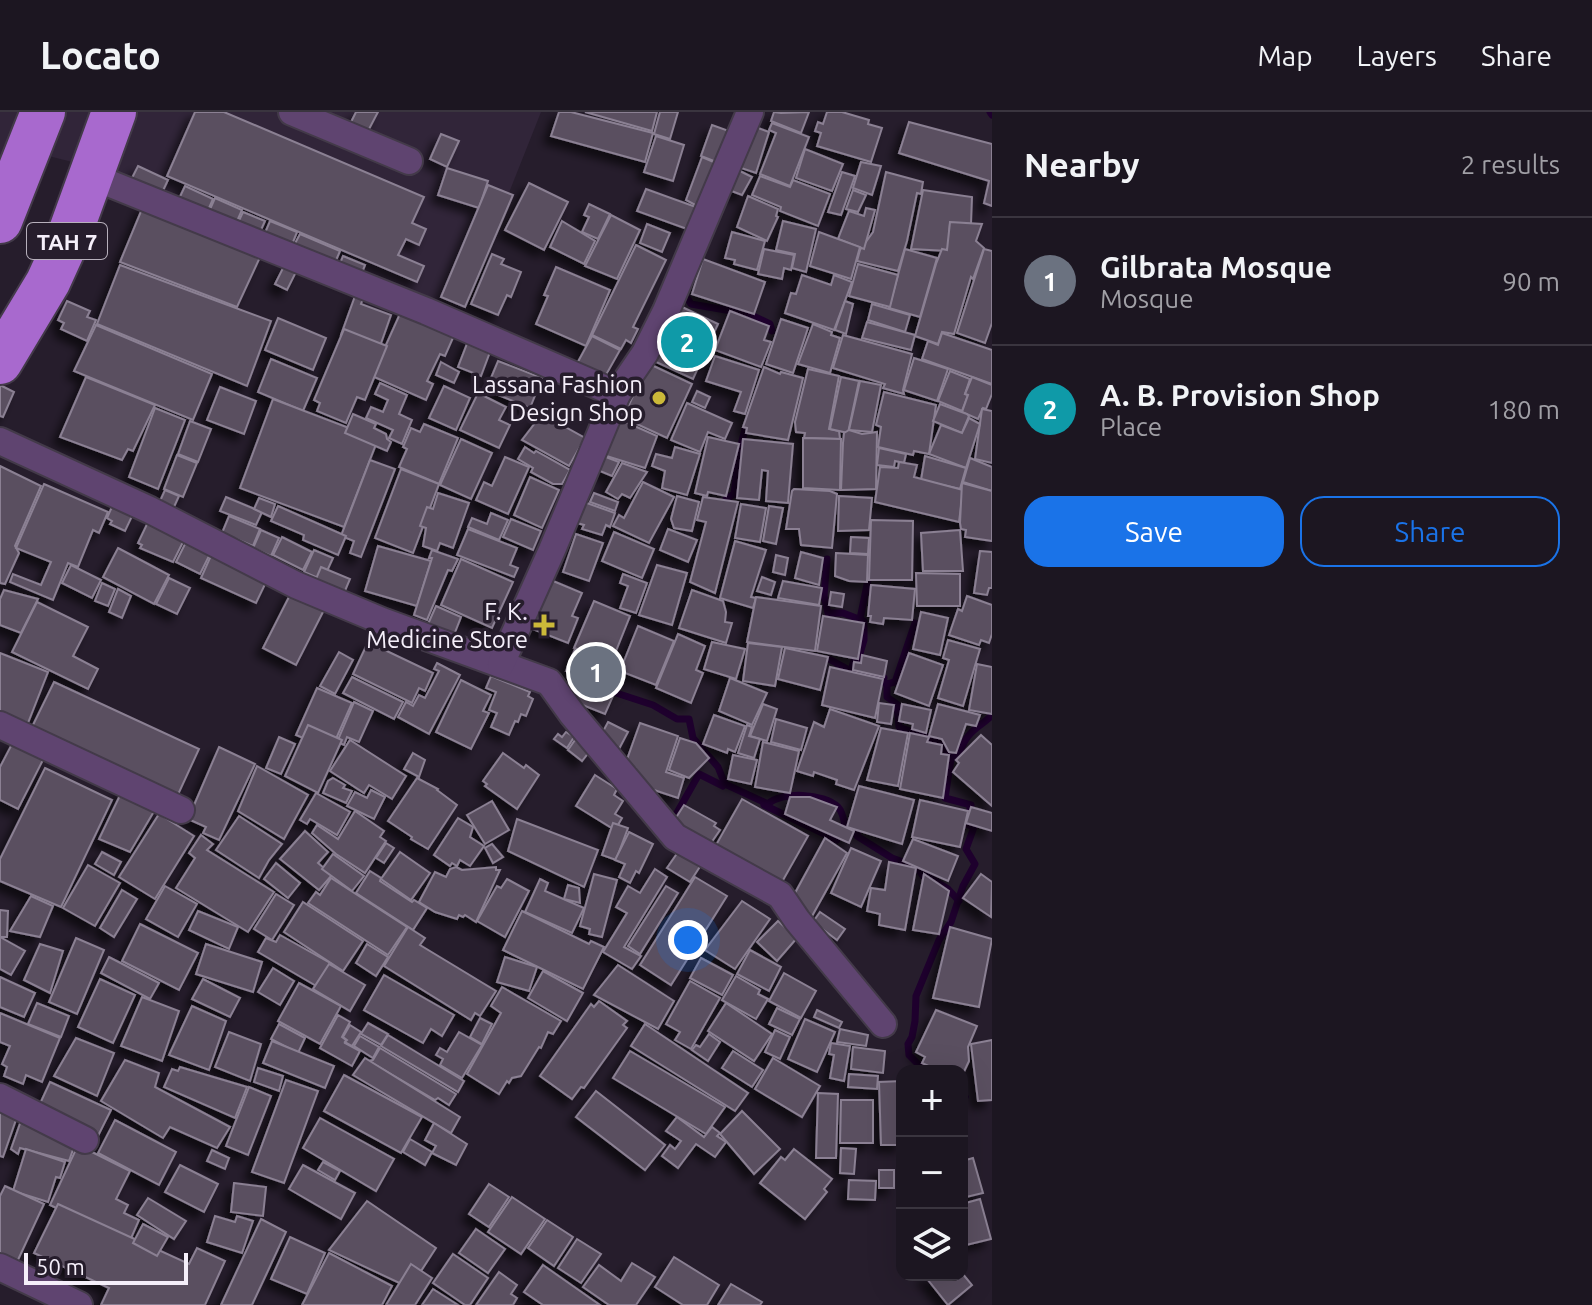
<!DOCTYPE html>
<meta charset="utf-8">
<style>
body{margin:0;font-family:Ubuntu,sans-serif;background:#29232e;color:#f1f3f6}
.controls{position:absolute;right:24px;bottom:24px;display:grid;overflow:hidden;border-radius:16px;box-shadow:0 8px 32px #0002}
.controls button{width:72px;height:72px;display:grid;place-items:center;padding:0;border:0;border-bottom:2px solid #3a353f;background:#1c1621;color:#f1f3f6;font:40px sans-serif}
.scale{position:absolute;left:24px;bottom:20px;width:164px;box-sizing:border-box;padding-left:8px;border:4px solid #f5effa;border-top:0;font-size:22px;line-height:28px;white-space:nowrap;color:#f5effa;-webkit-text-stroke:6px #261d2c;paint-order:stroke}
.you{position:absolute;left:688px;top:828px;width:28px;height:28px;margin:-20px;border:6px solid #fff;border-radius:50%;background:#1a73e8;box-shadow:0 0 0 12px #1a73e833}
.badge{display:grid;place-items:center;width:52px;height:52px;border-radius:50%;background:#1a73e8;color:#fff;font-size:26px;font-weight:700}
.pin{position:absolute;translate:-50% -50%;border:4px solid #fff;box-shadow:0 2px 8px #0006}
.list{margin:0;padding:0;list-style:none}
h2{display:flex;justify-content:space-between;align-items:center;height:104px;margin:0;padding:0 32px;font-size:34px}
h2 small{font-size:26px;font-weight:400;color:#a09fa5}
.list li{display:grid;grid-template-columns:52px 1fr auto;gap:24px;align-items:center;box-sizing:border-box;height:128px;padding:0 32px;border-top:2px solid #3a353f}
.list b{display:block;font-size:30px;white-space:nowrap}
.list p{margin:0;font-size:26px;white-space:nowrap;color:#a09fa5}
.list em{font-size:26px;font-style:normal;color:#a09fa5}
.actions{display:flex;gap:16px;padding:24px 32px}
.actions a{flex:1;padding:18px 0;border:2px solid #1a73e8;border-radius:24px;text-align:center;font-size:28px;color:#1a73e8}
.actions .main{background:#1a73e8;color:#fff}
.icon{flex:none;width:44px;height:44px;fill:none;stroke:currentColor;stroke-width:2;stroke-linecap:round;stroke-linejoin:round}
.map{position:relative;flex:none;width:992px;height:1193px;overflow:hidden}
header{display:flex;align-items:center;gap:48px;box-sizing:border-box;height:112px;padding:0 40px;background:#1c1621;border-bottom:2px solid #3a353f}
header strong{font-size:38px}
nav{display:flex;gap:44px;margin-inline-start:auto;font-size:28px}
main{display:flex}
aside{flex:1;background:#1c1621}
.map>svg:first-child{display:block}
.built{fill:#312539}
.lines{fill:none;stroke-linecap:round;stroke-linejoin:round}
.stream{stroke:#1e002d;stroke-width:7}
.building{fill:#5a5061;stroke:#8b8093;stroke-width:2;filter:url(#shadow)}
.minor-casing{stroke:#433a49;stroke-width:30}
.trunk-casing{stroke:#433a49;stroke-width:48}
.minor{stroke:#5f4470;stroke-width:26}
.trunk{stroke:#a869ce;stroke-width:44}
.poi-dot{fill:#cbb939;stroke:#261d2c;stroke-width:3}
.labels{text-anchor:middle;dominant-baseline:central;stroke-width:7;stroke-linejoin:round;paint-order:stroke}
.shield{fill:#261d2c;stroke:#b7b0bc;stroke-width:2}
.shield-label{font-size:22px;font-weight:bold;fill:#f5effa}
.poi-label{font-size:24px;fill:#f5effa;stroke:#261d2c;text-anchor:end}
</style>
<header>
<strong>Locato</strong>
<nav><a>Map</a><a>Layers</a><a>Share</a></nav>
</header>
<main>
<div class="map">
<svg width="992" height="1193" viewBox="0 0 992 1193">
<defs>
<filter id="shadow"><feDropShadow dx="-7" dy="7" stdDeviation="4" flood-color="#0009"/></filter>
</defs>
<rect width="100%" height="100%" fill="#261d2c"/>
<!-- built -->
<path class="built" d="M0,0H541L463,197L369,167L88,54L29,39L0,102Z"/>
<g class="lines">
<!-- stream -->
<g class="stream">
<path d="M990,0L992,3"/>
<path d="M688,187L691,192L749,202L770,212L772,219"/>
<path d="M726,387L734,382L739,341L745,317"/>
<path d="M827,447L824,484L828,501H843L864,509V528L858,548H854L851,559"/>
<path d="M860,507L868,468"/>
<path d="M915,511L895,570L887,572V585L897,592L899,615C920,624 941,624 951,647L945,686L971,693L966,712L974,715L966,737L975,752L963,774L951,810L939,828L916,884L915,909L912,925L908,932L909,943L925,959"/>
<path d="M829,547L851,559L884,566L883,570L887,572"/>
<path d="M607,578L653,593L677,607H689L693,626L718,655L725,672L768,692C781,679 824,681 838,695C842,699 844,708 845,714L858,720L857,724L892,746L917,755L923,764L924,762L948,777L959,789"/>
<path d="M951,647C963,641 961,631 970,622C976,615 984,611 990,605"/>
<path d="M764,693L837,728"/>
<path d="M674,706L699,662L723,674"/>
<path d="M962,983L965,985"/>
</g>
</g>
<!-- building -->
<g class="building">
<path d="M195,0H224L424,85L412,111L426,117L419,133L406,127L398,143L424,154L417,170L167,64Z"/>
<path d="M356,0H378L367,21L350,12Z"/>
<path d="M559,0H571L653,21L645,50L551,24Z"/>
<path d="M585,0H657L652,19Z"/>
<path d="M660,0H678L670,27L654,22Z"/>
<path d="M774,0L781,1L809,0L801,21L771,9Z"/>
<path d="M827,0H842L869,8L868,12L882,16L871,50L817,34L821,21L815,19L818,10L823,12Z"/>
<path d="M909,10L992,32V94L984,91L989,69L899,41Z"/>
<path d="M772,11L809,25L790,74L760,62L776,21L769,18Z"/>
<path d="M712,13L729,19L719,51L701,44Z"/>
<path d="M753,14L769,20L756,61L738,55Z"/>
<path d="M441,22L459,29L447,55L430,47Z"/>
<path d="M656,24L684,33L673,69L644,60Z"/>
<path d="M805,37L843,52L832,79L796,66Z"/>
<path d="M702,45L716,51L699,95L686,88Z"/>
<path d="M861,50L881,54L872,83L853,76Z"/>
<path d="M138,54L168,68L161,83L130,70Z"/>
<path d="M447,56L488,69L479,96L438,83Z"/>
<path d="M736,57L752,65L742,83L726,77Z"/>
<path d="M842,60L855,64L841,103L828,100Z"/>
<path d="M886,60L923,70L921,82L917,81L907,129L898,159L857,149L860,138L873,120Z"/>
<path d="M760,64L790,75L793,68L830,82L818,114L780,99L781,95L752,83Z"/>
<path d="M529,71L568,90L544,138L505,118Z"/>
<path d="M488,73L513,83L465,195L441,185Z"/>
<path d="M185,74L213,87L206,103L177,91Z"/>
<path d="M646,77L696,95L687,117L637,99Z"/>
<path d="M853,78L866,83L858,100L846,97Z"/>
<path d="M923,78L972,85L971,112L950,111L948,139L911,137Z"/>
<path d="M748,84L778,97L776,104L778,105L767,129L737,115Z"/>
<path d="M215,86L242,98L234,116L207,104Z"/>
<path d="M144,92L262,141L237,195L120,150Z"/>
<path d="M589,92L610,102L598,127L582,120L589,105L584,103Z"/>
<path d="M866,96L875,98L864,137L838,127L849,99L864,104Z"/>
<path d="M243,100L265,109L257,127L235,117Z"/>
<path d="M611,103L640,118L617,167L585,154Z"/>
<path d="M270,109L297,120L289,140L262,128Z"/>
<path d="M562,109L595,129L584,152L550,135Z"/>
<path d="M783,109L816,117L806,160L792,156L795,142L776,138Z"/>
<path d="M950,110L982,112L976,129L984,136L973,167L971,165L954,222L942,220L938,232L915,224L936,152L942,137L947,138Z"/>
<path d="M647,112L670,121L662,140L640,131Z"/>
<path d="M732,120L765,129L757,158L734,152L735,148L725,146Z"/>
<path d="M819,120L860,135L851,167L810,154Z"/>
<path d="M300,122L340,139L332,158L290,141Z"/>
<path d="M636,133L666,148L633,215L638,217L631,231L626,228L621,237L592,223Z"/>
<path d="M764,137L794,143L791,158L784,156L782,167L758,162Z"/>
<path d="M905,137L937,146L920,205L889,196Z"/>
<path d="M984,137L992,139V211L985,231L957,221Z"/>
<path d="M492,142L504,147L501,152L521,160L511,185L507,183L498,203L471,192Z"/>
<path d="M343,144L365,153L358,171L336,162Z"/>
<path d="M703,147L765,170L754,202L692,182Z"/>
<path d="M858,152L898,163L890,195L849,184Z"/>
<path d="M120,153L271,209L247,274L97,212Z"/>
<path d="M284,154L296,160L287,178L275,172Z"/>
<path d="M556,155L610,178L586,234L536,212L548,184L544,183Z"/>
<path d="M802,163L831,173L834,163L852,170L834,218L785,201L791,181L796,182Z"/>
<path d="M355,184L363,187L361,192L391,203L379,237L341,223Z"/>
<path d="M67,189L90,199L87,205L96,208L87,229L61,217L64,211L58,208Z"/>
<path d="M845,189L853,192L846,222L835,218Z"/>
<path d="M872,192L910,203L905,220L868,208Z"/>
<path d="M680,194L718,212L693,267L654,249Z"/>
<path d="M403,195L456,219L445,244L440,242L427,269L433,272L426,288L372,264Z"/>
<path d="M730,199L769,214L764,228L771,230L761,255L715,238Z"/>
<path d="M278,206L326,226L313,258L265,238Z"/>
<path d="M781,207L808,216L793,261L766,252Z"/>
<path d="M867,210L915,223L911,238L862,226Z"/>
<path d="M813,212L832,220L831,223L840,226L830,261L798,252Z"/>
<path d="M96,213L212,262L193,308L74,259Z"/>
<path d="M344,217L387,234L365,288L357,285L346,311L317,299L320,291L314,288Z"/>
<path d="M942,221L992,238V272L922,247L928,229L938,233Z"/>
<path d="M843,223L912,242L903,278L904,282L883,276L885,272L833,256Z"/>
<path d="M470,224L493,232L481,264L458,255Z"/>
<path d="M592,224L620,238L602,270L574,257Z"/>
<path d="M715,244L759,258L745,302L734,299L741,280L706,269Z"/>
<path d="M914,246L948,257L937,289L904,278Z"/>
<path d="M271,247L317,266L303,299L258,280Z"/>
<path d="M498,249L542,266L530,296L486,278Z"/>
<path d="M643,249L692,272L667,326L615,302L621,289L629,293L633,284L627,281Z"/>
<path d="M441,250L459,260L454,271L436,263Z"/>
<path d="M764,255L780,262L781,260L803,266L788,328L746,321L747,316L743,315Z"/>
<path d="M808,257L839,264L829,317L839,319L840,327L804,326L805,321L796,320L795,310Z"/>
<path d="M950,259L970,267L965,282L968,283L962,299L938,289Z"/>
<path d="M86,265L155,293L133,339L128,337L122,348L60,325Z"/>
<path d="M841,265L859,269L848,321L830,317Z"/>
<path d="M972,265L992,273V282L986,297L983,296L978,307L962,300L968,283L965,282Z"/>
<path d="M860,269L881,273L872,320L849,318Z"/>
<path d="M380,271L407,283L399,302L412,308L402,332L389,326L393,318L366,306L371,295L383,300L388,288L375,282Z"/>
<path d="M0,273L14,280L3,305L0,304Z"/>
<path d="M444,274L470,286L456,318L429,306Z"/>
<path d="M220,275L256,289L244,322L207,308Z"/>
<path d="M697,279L710,285L705,296L692,290Z"/>
<path d="M884,280L936,293L929,342L914,339L913,343L878,335L881,315L876,313Z"/>
<path d="M478,281L506,295L499,308L510,313L499,336L460,318Z"/>
<path d="M273,287L378,327L344,415L240,376Z"/>
<path d="M687,291L732,311L725,327L708,320L700,340L671,328Z"/>
<path d="M940,292L967,302L969,304L962,321L933,309Z"/>
<path d="M155,296L185,308L158,377L129,365Z"/>
<path d="M982,297L992,299V351L975,347Z"/>
<path d="M353,302L376,312L374,316L386,322L387,327L391,330L387,339L345,321Z"/>
<path d="M542,302L585,326L569,354L522,328Z"/>
<path d="M612,304L657,324L645,356L600,342Z"/>
<path d="M969,306L980,312L966,356L929,342L941,313L962,321Z"/>
<path d="M190,309L211,317L198,350L178,342Z"/>
<path d="M424,312L458,326L439,372L399,355L407,337L403,335L411,316L420,320Z"/>
<path d="M849,318L862,322L877,320L876,377L841,378L843,331L844,321Z"/>
<path d="M708,325L739,332L726,384L708,380L707,384L695,381Z"/>
<path d="M803,326L841,327L840,378L803,376Z"/>
<path d="M461,327L492,341L471,387L440,373Z"/>
<path d="M743,327L793,332L788,391L766,389L768,359L762,358L759,388L737,386Z"/>
<path d="M525,335L534,341L536,339L570,358L562,372H553L531,360L533,356L518,347Z"/>
<path d="M675,335L700,342L687,383L662,376L665,359L652,354L656,342L672,346Z"/>
<path d="M879,336L906,342L904,351L895,349L894,355L877,353Z"/>
<path d="M598,342L619,350L612,364L595,357Z"/>
<path d="M177,343L197,351L183,385L164,377Z"/>
<path d="M925,344L966,356L960,377L921,368Z"/>
<path d="M505,345L529,355L508,402L476,388L484,370L492,374Z"/>
<path d="M970,346L992,355V379L963,370Z"/>
<path d="M370,348L395,357L361,445L350,441L354,429L341,424Z"/>
<path d="M899,350L917,353L914,365L963,378L959,410L875,390L880,355L898,356Z"/>
<path d="M622,351L647,360L630,386L622,382L618,387L606,380Z"/>
<path d="M0,354L41,374L15,434L19,441L5,472L0,471Z"/>
<path d="M401,357L439,372L413,441L375,426Z"/>
<path d="M530,365L559,378L542,416L514,403Z"/>
<path d="M643,370L674,385L649,431L613,414L619,403L624,406Z"/>
<path d="M962,371L992,379V429L965,425L966,418L961,417L960,411Z"/>
<path d="M44,372L108,400L99,421L93,418L78,455L68,451L53,488L10,470L13,462L41,473L51,450L16,436Z"/>
<path d="M794,377L830,379L837,382L832,436L801,433L799,417H786L792,379Z"/>
<path d="M165,378L179,384L174,395L160,389Z"/>
<path d="M438,381L469,391L453,436L440,431L437,439L423,434L426,416L420,414L427,395L433,397Z"/>
<path d="M594,381L618,390L615,399L590,390Z"/>
<path d="M677,384L699,390L692,419L674,416L671,407Z"/>
<path d="M839,384L872,386L869,418L838,419Z"/>
<path d="M226,385L262,400L256,413L220,399Z"/>
<path d="M703,385L738,390L715,481L690,470L706,410L697,408Z"/>
<path d="M259,386L275,392L271,405L254,397Z"/>
<path d="M114,390L134,400L125,419L110,412L112,409L107,406Z"/>
<path d="M584,390L615,401L610,415L606,413L602,423L582,417L584,413L577,411Z"/>
<path d="M741,392L766,396L760,430L735,426Z"/>
<path d="M278,394L346,424L338,443L303,428L304,423L271,409Z"/>
<path d="M769,394L783,396L776,432L763,429Z"/>
<path d="M491,401L508,408L499,428L468,415L472,406L487,412Z"/>
<path d="M229,404L260,417L253,434L222,421Z"/>
<path d="M511,407L541,419L533,438L503,425Z"/>
<path d="M871,408L913,409L912,468H869Z"/>
<path d="M148,410L185,426L173,450L140,436L142,433L138,431Z"/>
<path d="M468,417L517,436L510,453L518,456L514,465L457,443Z"/>
<path d="M668,417L697,428L688,450L660,438Z"/>
<path d="M261,418L279,426L271,444L253,436Z"/>
<path d="M960,418L963,459H923L921,421Z"/>
<path d="M614,420L654,437L642,466L602,449Z"/>
<path d="M576,422L603,431L589,469L563,460Z"/>
<path d="M282,425L312,440L303,458L273,443Z"/>
<path d="M851,425L869,426L868,442L850,441Z"/>
<path d="M735,429L766,438L751,485L756,486L753,496L720,486Z"/>
<path d="M186,430L210,442L200,462L176,450Z"/>
<path d="M378,434L431,449L417,494L365,479Z"/>
<path d="M118,436L169,463L154,492L103,465Z"/>
<path d="M314,438L333,446L323,468L304,460Z"/>
<path d="M432,438L458,447L452,459L448,458L427,508L414,503L432,446H429Z"/>
<path d="M213,439L269,464L256,491L201,466Z"/>
<path d="M980,439L992,440V476H989L987,483L974,481Z"/>
<path d="M801,440L823,446L819,473L795,466Z"/>
<path d="M836,441L868,443L867,470L849,469L835,464Z"/>
<path d="M776,443L788,446L785,463L773,460Z"/>
<path d="M461,447L513,470L492,516L441,493Z"/>
<path d="M71,453L101,468L92,486L62,471Z"/>
<path d="M657,453L687,461L672,513L639,503Z"/>
<path d="M321,455L350,467L342,486L313,474Z"/>
<path d="M916,461L960,462V494H917Z"/>
<path d="M623,462L647,471L636,501L620,496L628,474L620,471Z"/>
<path d="M762,465L775,470L771,483L757,479Z"/>
<path d="M169,466L190,476L177,502L156,492Z"/>
<path d="M546,466L582,481L572,504L578,506L568,531L525,514Z"/>
<path d="M783,469L822,476L819,493L778,486Z"/>
<path d="M102,471L115,477L108,494L95,489Z"/>
<path d="M871,473L915,477L912,508L884,506L883,512L870,510L871,504H868Z"/>
<path d="M118,477L131,484L122,506L109,500Z"/>
<path d="M293,477L324,498L296,553L263,536Z"/>
<path d="M4,478L38,487L21,521L0,513V487Z"/>
<path d="M692,478L723,489L726,500L725,510L732,511L726,531L679,516Z"/>
<path d="M831,480L844,482L842,495L829,493Z"/>
<path d="M967,484L992,493V522L989,531L981,528L979,533L949,523L958,497L962,499Z"/>
<path d="M756,485L821,494L815,539L747,530Z"/>
<path d="M594,489L630,504L612,549L574,536Z"/>
<path d="M37,490L88,515L73,544L98,557L88,577L12,540Z"/>
<path d="M436,494L461,505L454,523L428,512Z"/>
<path d="M921,500L948,506L940,543L913,537Z"/>
<path d="M823,504L864,511L858,547L817,539Z"/>
<path d="M638,514L674,529L656,573L620,559Z"/>
<path d="M678,522L705,534L696,558L703,561L691,591L656,576Z"/>
<path d="M948,528L980,537L963,594L938,586L949,548L943,546Z"/>
<path d="M368,530L433,561L425,579L419,576L412,591L353,562Z"/>
<path d="M712,530L745,537L736,567L704,557Z"/>
<path d="M748,531L782,535L775,574L743,569Z"/>
<path d="M785,536L828,545L820,578L778,567Z"/>
<path d="M575,537L614,552L605,575L566,559Z"/>
<path d="M339,540L353,548L335,582L320,574Z"/>
<path d="M0,541L48,560L28,611L0,600Z"/>
<path d="M909,541L943,553L929,594L895,581Z"/>
<path d="M862,543L887,549L884,565L853,558L854,550L861,551Z"/>
<path d="M437,551L460,563L429,622L398,605L406,590L413,594L419,583L425,586L439,559L434,557Z"/>
<path d="M977,552L992,555V602L969,598Z"/>
<path d="M830,555L883,567L875,606L822,593Z"/>
<path d="M491,564L530,580L528,584L533,587L526,604L521,602L518,610L515,609L509,623L491,615L497,601L489,598L496,580L486,576Z"/>
<path d="M352,565L403,590L394,607L343,581Z"/>
<path d="M730,566L767,581L752,613L719,599Z"/>
<path d="M573,567L613,584L605,602L565,586Z"/>
<path d="M461,568L491,583L483,599L489,601L471,637L436,620Z"/>
<path d="M54,570L199,637L176,687L30,619Z"/>
<path d="M317,576L352,591L331,638L296,623Z"/>
<path d="M354,590L373,599L359,630L347,625L344,633L337,630Z"/>
<path d="M879,591L894,593L891,612L877,610Z"/>
<path d="M763,592L777,597L767,629L750,624Z"/>
<path d="M902,592L931,598L926,621L912,617L913,612L899,609Z"/>
<path d="M938,592L980,603L976,614L966,612L956,641L949,640L942,627L929,624Z"/>
<path d="M830,597L879,614L854,678L836,672L837,668L814,660L813,664L797,659L814,610L824,615Z"/>
<path d="M714,603L745,614L735,640L728,637L727,641L703,632Z"/>
<path d="M776,607L807,616L801,638L771,630Z"/>
<path d="M608,610L628,620L618,639L598,629Z"/>
<path d="M640,611L678,624L666,660L684,666L678,686L630,670L635,656L625,653Z"/>
<path d="M308,613L342,628L318,681L285,664Z"/>
<path d="M747,613L752,615L749,624L760,627L754,646L738,641Z"/>
<path d="M881,616L908,621L898,674L867,668Z"/>
<path d="M566,620L574,625L567,636L554,627L558,622L562,625Z"/>
<path d="M910,621L929,625L927,630L942,633L941,642L949,643L943,686L900,677Z"/>
<path d="M981,623L992,633V694L953,660L959,651L956,648Z"/>
<path d="M279,625L295,632L281,662L266,656Z"/>
<path d="M680,626L696,631L709,646L689,666L669,658Z"/>
<path d="M350,628L406,664L392,687L369,673L364,681L330,659Z"/>
<path d="M575,628L590,639L582,649L568,638Z"/>
<path d="M13,630L44,646L18,697L0,688V655Z"/>
<path d="M763,630L799,639L790,681L755,675Z"/>
<path d="M219,635L255,652L219,728L203,721L206,715L188,707Z"/>
<path d="M413,641L425,648L419,665L404,657Z"/>
<path d="M503,641L524,656L526,653L539,663L517,697L485,674L487,672L483,669Z"/>
<path d="M733,643L757,648L751,672L728,667Z"/>
<path d="M257,654L308,683L284,727L238,699Z"/>
<path d="M45,656L112,688L61,795L0,769V747Z"/>
<path d="M595,663L617,677L614,683L623,689L615,702L622,706L615,718L576,694Z"/>
<path d="M333,666L345,673L343,676L352,679L346,691L323,681L328,669Z"/>
<path d="M417,666L438,677L437,678L457,693L428,737L411,727L412,725L388,709Z"/>
<path d="M859,674L914,688L902,732L847,715Z"/>
<path d="M123,677L156,696L130,740L99,727Z"/>
<path d="M371,678L385,685L374,707L347,694L355,680L367,686Z"/>
<path d="M316,681L350,700L337,723L310,707L307,712L300,708Z"/>
<path d="M790,685H810L837,695L830,708L854,719L849,731L785,702Z"/>
<path d="M742,687L808,724L782,770L716,733Z"/>
<path d="M920,688L968,699L960,735L912,725Z"/>
<path d="M492,689L509,718L485,732L467,703Z"/>
<path d="M684,693L716,711L714,714L720,718L709,734L672,712Z"/>
<path d="M971,695L992,701V719L966,711Z"/>
<path d="M355,699L384,719L380,725L386,729L365,761L336,742L312,721L317,713L338,727Z"/>
<path d="M159,702L194,724L155,787L119,765Z"/>
<path d="M239,704L282,732L269,748L259,766L216,738Z"/>
<path d="M458,706L473,715L470,725L484,734L470,754L460,748L457,754L452,751L450,754L434,743Z"/>
<path d="M517,707L598,738L584,775L508,739Z"/>
<path d="M613,711L628,716L616,748L602,743Z"/>
<path d="M305,719L328,740L318,751L332,763L319,778L280,747Z"/>
<path d="M629,720L653,732L639,761L636,759L630,771L619,765L625,752L615,748Z"/>
<path d="M201,723L213,732L207,738L274,780L248,820L176,776L195,746L189,741Z"/>
<path d="M825,726L847,741L811,806L789,792Z"/>
<path d="M913,727L958,744L948,769L903,749Z"/>
<path d="M386,731L394,736L384,751L376,746Z"/>
<path d="M492,732L503,745L493,751L485,736Z"/>
<path d="M851,736L881,749L861,795L831,781Z"/>
<path d="M102,740L121,750L114,763L95,752Z"/>
<path d="M400,740L430,761L411,788L381,767Z"/>
<path d="M678,740L701,753L690,770L667,756Z"/>
<path d="M333,742L364,764L352,779L322,757Z"/>
<path d="M889,750L916,756L905,818L879,813L880,802L867,799L871,776L885,778Z"/>
<path d="M276,751L300,771L288,786L264,767Z"/>
<path d="M88,753L120,771L95,814L63,796Z"/>
<path d="M456,755L462,758L496,755V758H500L476,810L465,803L463,805L459,803L457,807L435,800L419,790L435,760L446,765L450,757Z"/>
<path d="M655,757L667,765L624,835L641,844L632,857L603,840L627,801L616,795L628,774L640,781Z"/>
<path d="M370,759L381,766L380,769L412,790L414,788L427,796L413,818L356,781Z"/>
<path d="M594,762L617,768L602,825L589,822L590,817L580,814Z"/>
<path d="M924,762L949,779L939,822L913,818Z"/>
<path d="M981,762L992,770L991,805L963,786Z"/>
<path d="M695,765L727,784L671,873L640,853Z"/>
<path d="M331,766L407,815L388,843L308,791L316,780L320,783Z"/>
<path d="M507,767L529,779L505,825L477,809L497,774L501,776Z"/>
<path d="M540,767L548,771L545,779L584,796L572,821L525,800Z"/>
<path d="M568,773L579,776L580,791L564,787Z"/>
<path d="M165,774L197,792L178,825L146,807Z"/>
<path d="M666,774L678,781L640,842L628,834Z"/>
<path d="M122,778L137,787L114,825L100,816Z"/>
<path d="M276,782L294,793L272,828L254,817Z"/>
<path d="M31,784L53,794L40,825L10,819Z"/>
<path d="M742,789L770,807L735,857L705,838Z"/>
<path d="M303,790L363,829L343,859L284,820Z"/>
<path d="M0,798L8,799L7,825H0Z"/>
<path d="M198,799L238,815L229,837L189,818Z"/>
<path d="M522,799L589,832L591,829L604,835L583,877L503,838Z"/>
<path d="M820,800L845,817L837,828L813,810Z"/>
<path d="M778,809L797,826L777,849L757,830Z"/>
<path d="M140,812L198,841L179,878L122,849Z"/>
<path d="M408,815L425,826L420,833L496,879L480,904L475,901L471,908L384,854Z"/>
<path d="M950,815L992,827L979,895L933,886Z"/>
<path d="M280,823L332,852L318,875L258,840L266,826L276,830Z"/>
<path d="M0,825L25,839L11,863L0,857Z"/>
<path d="M76,826L104,838L77,902L49,890Z"/>
<path d="M40,832L63,839L50,881L24,868Z"/>
<path d="M206,832L262,850L253,880L196,862Z"/>
<path d="M367,832L388,845L376,864L356,851Z"/>
<path d="M750,838L781,855L769,879L737,862Z"/>
<path d="M109,845L159,871L150,887L101,861Z"/>
<path d="M505,845L537,855L529,879L497,870Z"/>
<path d="M701,846L733,863L722,883L690,866Z"/>
<path d="M329,852L365,873L350,899L313,877Z"/>
<path d="M618,853L674,889L658,917L594,883Z"/>
<path d="M273,856L294,869L280,893L258,880Z"/>
<path d="M543,859L583,881L567,909L528,886Z"/>
<path d="M784,861L816,879L801,906L769,889Z"/>
<path d="M384,863L454,903L442,924L431,917L423,931L364,898Z"/>
<path d="M736,864L760,878L758,882L768,887L756,907L722,888Z"/>
<path d="M0,865L35,881L24,905L0,895Z"/>
<path d="M100,867L135,883L113,931L78,915Z"/>
<path d="M203,867L240,886L230,905L192,887Z"/>
<path d="M690,869L720,886L691,937L675,928L680,920L666,912Z"/>
<path d="M299,871L341,894L320,932L278,909Z"/>
<path d="M502,875L561,909L553,922L548,920L541,936L539,935L521,964L512,966L509,971L507,969L499,982L467,962L501,901L491,894Z"/>
<path d="M142,885L179,899L162,949L121,934Z"/>
<path d="M599,889L627,909L623,913L627,916L584,976L581,975L572,987L540,964L591,892L594,895Z"/>
<path d="M37,891L69,904L61,925L28,912Z"/>
<path d="M726,891L772,922L754,949L708,919Z"/>
<path d="M192,894L226,909L209,958L169,943Z"/>
<path d="M777,896L800,907L792,923L769,912Z"/>
<path d="M817,898L842,910L839,916L814,905Z"/>
<path d="M936,898L977,914L968,935L969,949L962,964V959H939L922,951L925,945L916,940Z"/>
<path d="M0,901L60,926L42,970L26,963L23,972L4,964L7,955L2,952L10,934L0,930Z"/>
<path d="M338,903L350,910L342,925L346,928L345,931L360,939L352,954L320,936Z"/>
<path d="M480,906L492,912L482,932L470,925Z"/>
<path d="M805,907L835,920L817,960L788,947Z"/>
<path d="M368,911L388,922L381,933L361,922Z"/>
<path d="M279,912L305,926L298,941L271,927Z"/>
<path d="M645,912L748,981L735,999L631,934Z"/>
<path d="M350,913L361,920L352,934L345,930L347,928L343,925Z"/>
<path d="M840,917L868,923L866,934L837,930Z"/>
<path d="M775,918L790,925L780,947L765,940Z"/>
<path d="M229,920L261,932L250,969L215,955Z"/>
<path d="M459,920L482,933L462,966L440,953L443,947L436,943L440,936L447,940Z"/>
<path d="M709,922L720,930L708,949L692,938L696,933L700,935Z"/>
<path d="M388,923L464,969L458,980L381,934Z"/>
<path d="M360,924L379,935L373,946L354,934Z"/>
<path d="M76,926L114,941L97,984L54,964Z"/>
<path d="M992,928V988L978,989L971,932Z"/>
<path d="M272,929L334,954L325,976L263,951Z"/>
<path d="M831,931L850,934L844,969L830,966L834,943L829,942Z"/>
<path d="M853,935L885,939L883,961L851,957Z"/>
<path d="M380,936L456,982L449,993L438,986L435,988L369,949L373,948Z"/>
<path d="M630,939L725,995L706,1022L613,966Z"/>
<path d="M733,939L763,958L752,975L722,956Z"/>
<path d="M365,946L460,1005L451,1021L353,963Z"/>
<path d="M773,946L820,974L802,1005L755,977Z"/>
<path d="M125,948L159,961L155,975L230,1015L217,1036L170,1015L163,1026L101,989Z"/>
<path d="M180,955L247,975L235,1006L164,975L172,957L178,959Z"/>
<path d="M258,956L283,964L279,979L254,970Z"/>
<path d="M849,962L878,964L877,977L848,975Z"/>
<path d="M344,963L422,1005L401,1041L324,999Z"/>
<path d="M286,968L318,979L284,1071L252,1060Z"/>
<path d="M902,969V1033H881L879,970Z"/>
<path d="M50,970L111,998L98,1024L38,996Z"/>
<path d="M249,975L271,984L248,1043L226,1034Z"/>
<path d="M596,979L665,1033L645,1058L576,1005Z"/>
<path d="M818,981L838,982L836,1046H816Z"/>
<path d="M841,988H873V1031H840Z"/>
<path d="M742,999L780,1037L754,1062L720,1022Z"/>
<path d="M0,1000L17,1005L3,1045L0,1044Z"/>
<path d="M23,1003L76,1029L69,1049L20,1036L18,1042L11,1037Z"/>
<path d="M677,1005L704,1025L712,1015L720,1021L717,1024L726,1030L715,1045L696,1032L678,1056L662,1044L670,1033L675,1037L681,1029L666,1019Z"/>
<path d="M320,1006L394,1047L376,1079L303,1036Z"/>
<path d="M115,1008L176,1040L159,1073L98,1041Z"/>
<path d="M434,1011L467,1032L456,1053L432,1041L436,1034L425,1028Z"/>
<path d="M410,1027L432,1040L425,1053L403,1040Z"/>
<path d="M78,1033L130,1059L116,1087L128,1093L124,1101L139,1108L129,1131L50,1093Z"/>
<path d="M841,1036L856,1037L854,1062L840,1061Z"/>
<path d="M26,1037L65,1050L60,1066L56,1065L48,1090L13,1079Z"/>
<path d="M794,1037L832,1067L824,1077L827,1080L805,1107L760,1071L781,1045L785,1048Z"/>
<path d="M212,1038L229,1046L225,1057L207,1049Z"/>
<path d="M973,1046L983,1081L962,1086V1049Z"/>
<path d="M323,1050L340,1059L335,1068L318,1058Z"/>
<path d="M180,1053L218,1072L204,1100L165,1080Z"/>
<path d="M303,1053L355,1081L341,1107L289,1077Z"/>
<rect x="879" y="1058" width="15" height="18"/>
<path d="M849,1068L876,1069L875,1088L848,1087Z"/>
<path d="M234,1071L266,1075L263,1104L231,1100Z"/>
<path d="M489,1072L509,1085L489,1115L469,1102Z"/>
<path d="M5,1074L44,1092L17,1150L0,1141V1084Z"/>
<path d="M512,1085L545,1107L521,1142L488,1120Z"/>
<path d="M148,1086L186,1109L174,1127L137,1103Z"/>
<path d="M980,1087L991,1127L962,1134V1092Z"/>
<path d="M367,1089L436,1136L410,1176L329,1138Z"/>
<path d="M58,1092L189,1152L197,1136L225,1149L205,1193H101L109,1176L34,1141Z"/>
<path d="M215,1104L235,1110L237,1104L253,1109L242,1141L207,1130Z"/>
<path d="M261,1107L286,1120L252,1193H221Z"/>
<path d="M547,1108L573,1125L554,1154L528,1136Z"/>
<path d="M143,1112L168,1125L157,1144L133,1131Z"/>
<path d="M476,1117L505,1137L488,1161L459,1141Z"/>
<path d="M290,1125L325,1141L307,1182L271,1167Z"/>
<path d="M577,1127L601,1142L581,1171L558,1156Z"/>
<path d="M329,1141L392,1174L382,1193H302Z"/>
<path d="M453,1142L488,1166L470,1193H465L433,1171Z"/>
<path d="M674,1145L719,1173L707,1193H683L655,1175Z"/>
<path d="M632,1151L655,1165L636,1193H609L583,1175L599,1153L621,1169Z"/>
<path d="M411,1152L432,1166L415,1193H386Z"/>
<path d="M543,1153L600,1193H543L524,1180Z"/>
<path d="M499,1160L517,1173L511,1182L517,1186L513,1193H476Z"/>
<path d="M962,1161L972,1173L948,1193L924,1163H962Z"/>
<path d="M731,1172L762,1190L760,1193H718Z"/>
<path d="M433,1177L458,1193H422Z"/>
</g>
<g class="lines">
<defs>
<g id="minor">
<path d="M292,0L409,49"/>
<path d="M91,64L426,199L617,282"/>
<path d="M0,329L150,398L296,473L382,509L549,570L572,602L675,725L780,783L797,808L883,912"/>
<path d="M501,552L552,438L617,282L645,241L666,199L750,0"/>
<path d="M0,613L181,698"/>
<path d="M0,985L85,1028"/>
<path d="M0,1155L79,1193"/>
</g>
<g id="trunk">
<path d="M0,109L43,0"/>
<path d="M0,250L48,170L69,124L114,0"/>
</g>
</defs>
<!-- minor casing -->
<use href="#minor" class="minor-casing"/>
<!-- trunk casing -->
<use href="#trunk" class="trunk-casing"/>
<!-- minor -->
<use href="#minor" class="minor"/>
<!-- trunk -->
<use href="#trunk" class="trunk"/>
</g>
<!-- markers -->
<g class="poi-dot">
<circle cx="659" cy="286" r="8"/>
<path d="M540 501h8v8h8v8h-8v8h-8v-8h-8v-8h8z"/>
</g>
<g class="labels">
<!-- shield labels -->
<rect class="shield" x="27" y="111" width="80" height="36" rx="6"/>
<g class="shield-label">
<text x="67" y="129">TAH 7</text>
</g>
<!-- poi labels -->
<g class="poi-label">
<text x="643" y="272">Lassana Fashion<tspan x="643" dy="28">Design Shop</tspan></text>
<text x="528" y="499">F. K.<tspan x="528" dy="28">Medicine Store</tspan></text>
</g>
</g>
</svg>
<div class="controls">
<button>+</button>
<button>−</button>
<button><svg class="icon" aria-label="layers" viewBox="0 0 24 24"><path d="M12 4l9 5-9 5-9-5zM3 14l9 5 9-5"/></svg></button>
</div>
<div class="scale">50 m</div>
<div class="you"></div>
<div class="pin badge" style="left:596px;top:560px;background:#6b7280">1</div>
<div class="pin badge" style="left:687px;top:230px;background:#0f9aa8">2</div>
</div>
<aside>
<h2>Nearby<small>2 results</small></h2>
<ul class="list">
<li><span class="badge" style="background:#6b7280">1</span><div><b>Gilbrata Mosque</b><p>Mosque</p></div><em>90 m</em></li>
<li><span class="badge" style="background:#0f9aa8">2</span><div><b>A. B. Provision Shop</b><p>Place</p></div><em>180 m</em></li>
</ul>
<div class="actions"><a class="main">Save</a><a>Share</a></div>
</aside>
</main>
